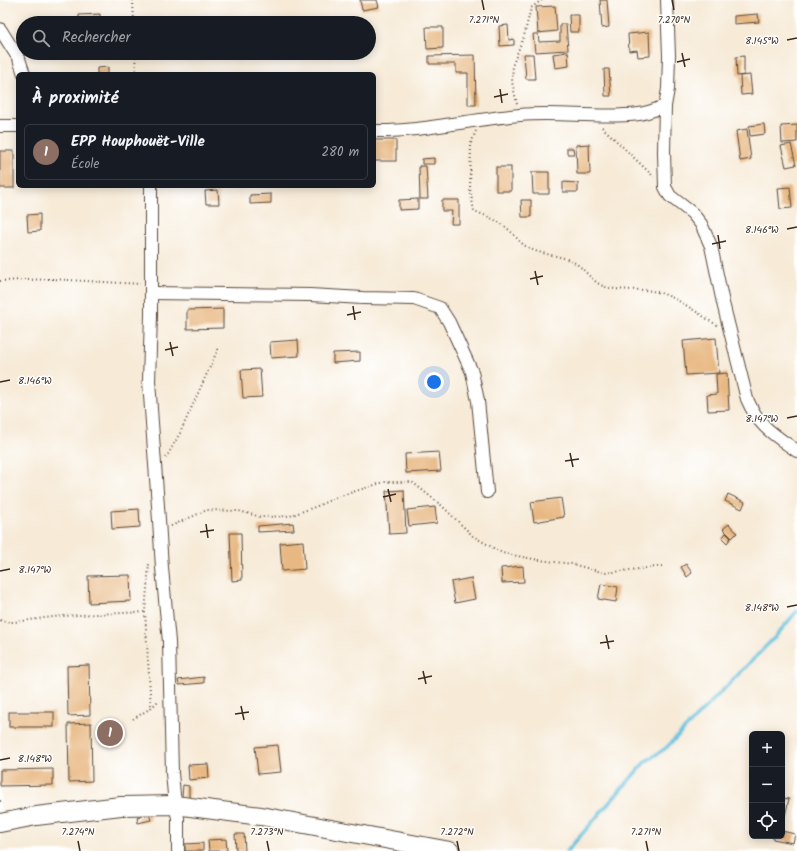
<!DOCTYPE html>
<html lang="fr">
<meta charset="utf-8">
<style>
body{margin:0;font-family:Kalam,sans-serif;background:#20242c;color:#f1f3f6}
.controls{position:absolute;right:12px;bottom:12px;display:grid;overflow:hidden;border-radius:6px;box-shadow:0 2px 10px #0003}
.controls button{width:36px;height:36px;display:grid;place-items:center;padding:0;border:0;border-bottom:1px solid #363941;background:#171b24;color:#f1f3f6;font:20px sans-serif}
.you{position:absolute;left:434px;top:382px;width:14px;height:14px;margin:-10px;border:3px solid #fff;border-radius:50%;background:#1a73e8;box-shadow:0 0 0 6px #1a73e833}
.badge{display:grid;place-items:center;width:26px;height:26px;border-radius:50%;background:#ea580c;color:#fff;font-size:13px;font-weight:700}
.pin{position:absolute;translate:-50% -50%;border:2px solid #fff;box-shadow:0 1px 4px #0006}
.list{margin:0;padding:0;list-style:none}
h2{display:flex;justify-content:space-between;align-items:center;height:52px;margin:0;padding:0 16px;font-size:17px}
h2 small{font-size:13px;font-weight:400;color:#9ea1a6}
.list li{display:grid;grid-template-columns:26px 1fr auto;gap:12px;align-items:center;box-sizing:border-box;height:56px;margin:0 8px 8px;padding:0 8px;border:1px solid #363941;border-radius:6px}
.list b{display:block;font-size:15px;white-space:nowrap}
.list p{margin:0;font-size:13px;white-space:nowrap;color:#9ea1a6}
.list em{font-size:13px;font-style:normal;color:#9ea1a6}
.icon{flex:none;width:22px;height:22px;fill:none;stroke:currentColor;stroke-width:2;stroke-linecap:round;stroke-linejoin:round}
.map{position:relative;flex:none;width:797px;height:851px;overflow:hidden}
.search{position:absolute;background:#171b24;box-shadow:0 2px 10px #0003;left:16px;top:16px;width:360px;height:44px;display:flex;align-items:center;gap:10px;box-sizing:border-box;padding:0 14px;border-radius:22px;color:#9ea1a6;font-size:15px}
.panel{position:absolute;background:#171b24;box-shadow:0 2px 10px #0003;left:16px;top:72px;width:360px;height:116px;border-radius:6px}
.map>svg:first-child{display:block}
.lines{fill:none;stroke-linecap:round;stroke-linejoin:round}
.stream{stroke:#5ebfdc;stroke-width:3.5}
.building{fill:#e8b882}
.street-casing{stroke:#57473a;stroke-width:14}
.secondary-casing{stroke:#57473a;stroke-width:20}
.path{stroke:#57473a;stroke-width:2;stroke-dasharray:1 3;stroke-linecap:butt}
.street{stroke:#fff;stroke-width:12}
.secondary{stroke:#fff;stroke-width:18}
.ticks{fill:none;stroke:#3b2a1e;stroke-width:1.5}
.ticks-label{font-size:10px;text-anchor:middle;fill:#3b2a1e;stroke:#fff;stroke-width:3;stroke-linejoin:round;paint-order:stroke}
</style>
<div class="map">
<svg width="797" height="851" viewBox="0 0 797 851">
<rect width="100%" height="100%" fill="#fff"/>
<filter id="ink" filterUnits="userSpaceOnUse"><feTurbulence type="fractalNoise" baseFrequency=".025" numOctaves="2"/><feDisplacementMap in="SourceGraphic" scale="8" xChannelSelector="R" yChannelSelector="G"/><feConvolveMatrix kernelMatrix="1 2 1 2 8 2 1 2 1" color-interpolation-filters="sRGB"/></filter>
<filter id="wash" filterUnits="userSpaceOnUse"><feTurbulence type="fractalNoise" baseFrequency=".012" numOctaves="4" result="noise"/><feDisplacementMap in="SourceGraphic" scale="16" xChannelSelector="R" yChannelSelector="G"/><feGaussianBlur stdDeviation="0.9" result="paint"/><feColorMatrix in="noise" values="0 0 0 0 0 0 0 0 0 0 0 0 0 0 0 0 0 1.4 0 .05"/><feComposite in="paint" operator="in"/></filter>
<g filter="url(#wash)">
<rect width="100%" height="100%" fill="#f7ebd8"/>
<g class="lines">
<!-- stream -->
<path class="stream" d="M567,851L645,762L666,748L776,636L797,611"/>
</g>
<g id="blocks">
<!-- building -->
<g class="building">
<path d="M360,0H377L379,7L362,10Z"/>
<path d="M600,0H607L609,27L602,28Z"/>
<path d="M555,6L557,31L538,33L536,7Z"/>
<path d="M100,14V23H79V15Z"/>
<path d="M758,14L759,22L734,24V16Z"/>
<path d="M569,15H579V32H570Z"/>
<path d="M560,24H566L568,50L535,52L533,34H538L539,42L560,41Z"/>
<path d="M508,25L509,40L514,39V45L500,46L499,26Z"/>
<path d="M426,27H443V48L427,49Z"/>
<path d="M649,32L650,56L638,57L637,50L629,51L628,34Z"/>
<path d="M568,52L569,66L555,68L553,54Z"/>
<path d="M524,54H533L535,79H526Z"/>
<path d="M475,55L476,105H468V73H456V64H429V56Z"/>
<path d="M744,56V75L737,76L736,57Z"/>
<path d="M108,67V74H97V68Z"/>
<path d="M604,69H609L611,96H605Z"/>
<path d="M750,75L752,94L741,95L740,76Z"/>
<path d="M764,124L765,134L750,136L749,126Z"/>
<path d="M797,125V142L782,143L781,126Z"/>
<path d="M747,129L751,159L740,161L736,131Z"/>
<rect x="374" y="140" width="22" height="21"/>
<path d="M589,144L590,174H577L576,145Z"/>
<path d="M791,144L796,165L786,167L781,146Z"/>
<path d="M567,148H573L574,154H567Z"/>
<rect x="0" y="151" width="14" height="37"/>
<path d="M434,158V164H422V159Z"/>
<path d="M419,166H426L428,199H420Z"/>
<rect x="496" y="167" width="15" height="24"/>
<path d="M532,172H549V194H533Z"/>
<path d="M563,182L578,183V192H563Z"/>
<path d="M790,187L792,208L780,209L778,188Z"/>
<path d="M218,190L219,204H206L205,191Z"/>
<path d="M271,194V203L250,204V195Z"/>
<path d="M418,199V209L399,210V200Z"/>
<path d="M442,200H459V224H451L452,211H442Z"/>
<path d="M521,200H531V217H522Z"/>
<path d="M40,214V231L28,232L27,215Z"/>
<path d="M223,309V328L187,329V310Z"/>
<path d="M716,338L719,373L686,375L683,341Z"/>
<path d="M298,340L299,356L271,358L270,342Z"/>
<path d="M360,352V361L333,363V353Z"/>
<path d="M260,369L262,397L243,398L241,370Z"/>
<path d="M727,373L729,410L708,411L707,395L717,394L716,374Z"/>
<path d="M439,452L441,471L406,473L405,454Z"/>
<path d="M404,490L406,533L389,534L386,491Z"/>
<path d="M728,494L745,502L742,509L725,501Z"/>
<path d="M561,498L564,517L534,522L531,502Z"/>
<path d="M435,507L437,523L409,526L407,510Z"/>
<path d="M139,509L140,527L112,529L111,511Z"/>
<path d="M293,523L294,530L258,532V526Z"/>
<path d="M729,524L737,533L732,538L723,529Z"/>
<path d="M230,533H241L242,580L232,581Z"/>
<path d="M726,533L731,538L727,543L722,538Z"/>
<path d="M303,541L305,569L282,571L280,543Z"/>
<path d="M686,564L692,573L687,577L681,567Z"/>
<path d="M523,566L524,582L502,583L501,568Z"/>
<path d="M130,575L131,601L89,603L88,576Z"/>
<path d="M471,578L475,599L455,603L451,582Z"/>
<path d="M601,584L618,587L616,602L598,599Z"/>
<path d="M89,665L90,715L68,716L67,666Z"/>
<path d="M204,677V683L179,685L178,680Z"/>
<rect x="9" y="712" width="45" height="15"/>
<path d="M91,723L92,781L69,782L68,724Z"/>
<path d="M278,745L281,772L258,774L255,747Z"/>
<path d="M208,764L209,778L189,780L188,765Z"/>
<path d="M53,769V785L0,786V770Z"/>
<path d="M183,785L189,786V798H182Z"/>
<path d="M782,798L789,799L785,816L782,815Z"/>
<path d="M149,814L151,820L138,823L137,817Z"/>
<path d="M782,831L795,834L793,843L773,839V836H782Z"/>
<path d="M235,834H244L245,851H236Z"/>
<path d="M226,839L227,851H209L208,840Z"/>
<path d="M203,843V851H185V844Z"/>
</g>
</g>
</g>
<g filter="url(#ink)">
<use href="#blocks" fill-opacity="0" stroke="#57473a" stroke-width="1"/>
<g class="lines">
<defs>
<g id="street">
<path d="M667,0L669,56L668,89L665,106L664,152L665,187L670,196L692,213L701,224L711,246L723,303L747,399C759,427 773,434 797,451"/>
<path d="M0,29L19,59L24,74"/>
<path d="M0,126H18"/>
<path d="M374,131C423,132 471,119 520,115C559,111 599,119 639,114C648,113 656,109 665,106"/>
<path d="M151,186V315L149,381L159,520L162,568L169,642L172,773L175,805L178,818V851"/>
<path d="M151,293L310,295L363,298L414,299L440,308L449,322L472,372L478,401L487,492"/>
</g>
<path id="secondary" d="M0,823L36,816L121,806L175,805L261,816L450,851"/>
</defs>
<!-- street casing -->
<use href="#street" class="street-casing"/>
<!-- secondary casing -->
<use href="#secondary" class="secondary-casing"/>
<!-- path -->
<g class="path">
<path d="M133,0L134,23"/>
<path d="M135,53L136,74"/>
<path d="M517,104L512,82L513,64L524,36L531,8L542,0"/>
<path d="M602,127L654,177"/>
<path d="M476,131L471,143L470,189L474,211C487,216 499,221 509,230C517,237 519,243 529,248C543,256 561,254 575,263C585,269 591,281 603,286C618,292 636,288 652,291C676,295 696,313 717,325"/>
<path d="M0,281L51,279L140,284"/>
<path d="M166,458L180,433L219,347"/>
<path d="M171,526L207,510L239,511L261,517L290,516L320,505L334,498L384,482H412L441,505L473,536L502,553L539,560L572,564L605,573L664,566"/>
<path d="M0,620C8,624 21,621 30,620C68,614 107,614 145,612"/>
<path d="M151,708L159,700"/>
<path d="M133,719L151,708L145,612L149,564"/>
<path d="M0,801H1"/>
</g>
<!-- street -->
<use href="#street" class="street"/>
<!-- secondary -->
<use href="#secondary" class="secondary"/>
</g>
</g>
<!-- ticks -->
<path class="ticks" d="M482,0L484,10M672,0L674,10M787,40L797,38M682,53L685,67M677,62L690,59M500,89L502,103M494,97L508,94M787,229L797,227M718,235L720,249M712,244L726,241M535,271L538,285M530,279L543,276M353,306L355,320M347,315L361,312M170,342L173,356M165,350L178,347M0,382L10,380M787,418L797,416M570,453L573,467M565,461L579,459M388,489L391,502M383,497L396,494M206,524L208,538M200,532L214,530M0,571L10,569M787,607L797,605M606,635L609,649M600,643L614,641M423,671L426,684M418,679L432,676M241,706L244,720M235,714L249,712M0,760L10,758M78,841L80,851M267,841L269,851M457,841L459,851M646,841L648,851"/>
<g class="ticks-label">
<text x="484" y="23">7.271°N</text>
<text x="674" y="23">7.270°N</text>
<text x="762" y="44">8.145°W</text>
<text x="762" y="233">8.146°W</text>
<text x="35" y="384">8.146°W</text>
<text x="762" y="422">8.147°W</text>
<text x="35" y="573">8.147°W</text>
<text x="762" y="611">8.148°W</text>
<text x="35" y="762">8.148°W</text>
<text x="78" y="835">7.274°N</text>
<text x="267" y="835">7.273°N</text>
<text x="457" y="835">7.272°N</text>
<text x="646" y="835">7.271°N</text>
</g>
</svg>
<div class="controls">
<button>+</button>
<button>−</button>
<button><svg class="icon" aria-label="locate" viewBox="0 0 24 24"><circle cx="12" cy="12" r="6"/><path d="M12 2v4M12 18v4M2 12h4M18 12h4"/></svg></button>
</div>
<div class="you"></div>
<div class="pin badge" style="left:110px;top:733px;background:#8d6e63">1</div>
<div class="search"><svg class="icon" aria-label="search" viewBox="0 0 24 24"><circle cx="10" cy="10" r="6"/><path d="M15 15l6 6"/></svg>Rechercher</div>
<section class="panel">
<h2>À proximité<small></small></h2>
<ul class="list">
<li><span class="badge" style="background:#8d6e63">1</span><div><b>EPP Houphouët-Ville</b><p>École</p></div><em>280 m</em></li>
</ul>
</section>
</div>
